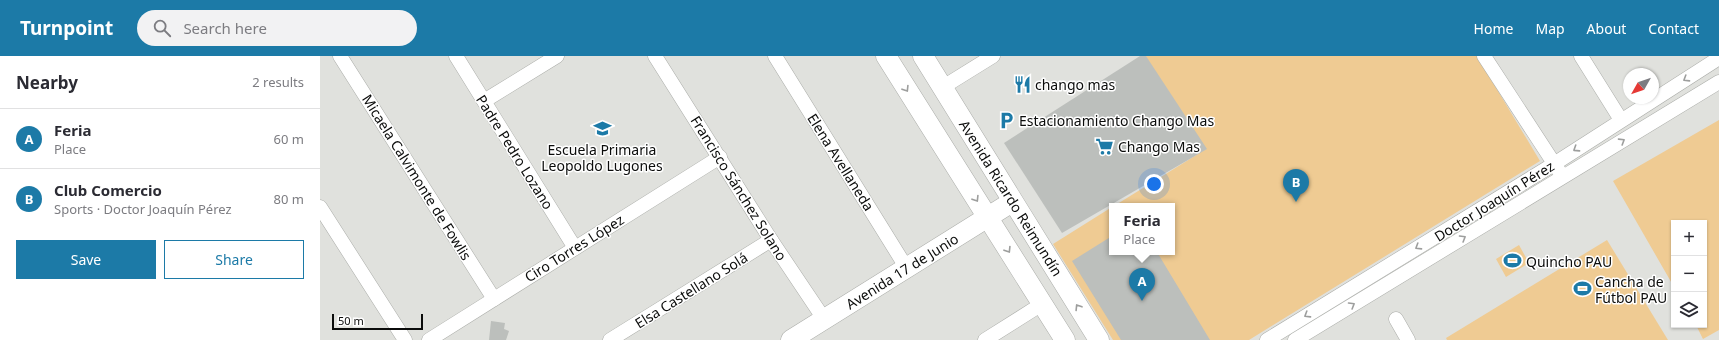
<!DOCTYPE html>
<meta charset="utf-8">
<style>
body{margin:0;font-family:"Noto Sans",sans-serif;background:#f2f2f3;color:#2b2b33}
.controls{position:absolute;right:12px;bottom:12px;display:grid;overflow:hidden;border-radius:0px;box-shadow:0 1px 3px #0004}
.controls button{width:36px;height:36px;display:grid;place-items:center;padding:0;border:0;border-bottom:1px solid #e1e1e2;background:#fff;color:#2b2b33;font:20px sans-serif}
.compass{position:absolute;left:1303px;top:12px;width:36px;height:36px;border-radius:50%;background:#fff;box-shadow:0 1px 3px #0004;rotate:230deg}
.scale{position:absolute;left:12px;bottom:10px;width:91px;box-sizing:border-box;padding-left:4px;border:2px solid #0b0c0b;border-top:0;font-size:11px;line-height:14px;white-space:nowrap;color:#0b0c0b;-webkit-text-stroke:3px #fff;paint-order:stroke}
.you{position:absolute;left:834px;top:128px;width:14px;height:14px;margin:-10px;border:3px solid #fff;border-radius:50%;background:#1a73e8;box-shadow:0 0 0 6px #1a73e833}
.badge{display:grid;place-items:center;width:26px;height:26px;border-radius:50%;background:#1c7aa7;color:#fff;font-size:13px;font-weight:700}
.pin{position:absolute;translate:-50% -33px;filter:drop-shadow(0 1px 2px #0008)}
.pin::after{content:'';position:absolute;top:21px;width:14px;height:12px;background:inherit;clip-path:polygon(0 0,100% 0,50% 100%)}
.popup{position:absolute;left:789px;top:147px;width:66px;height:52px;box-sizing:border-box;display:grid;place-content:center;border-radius:0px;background:#fff;filter:drop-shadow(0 1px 3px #0005);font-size:13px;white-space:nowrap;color:#7c7c81}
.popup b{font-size:15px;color:#2b2b33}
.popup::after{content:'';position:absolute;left:50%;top:100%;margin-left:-8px;border:8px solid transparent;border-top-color:#fff}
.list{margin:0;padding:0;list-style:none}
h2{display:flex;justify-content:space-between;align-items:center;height:52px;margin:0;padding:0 16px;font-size:17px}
h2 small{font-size:13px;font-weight:400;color:#7c7c81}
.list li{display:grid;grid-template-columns:26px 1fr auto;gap:12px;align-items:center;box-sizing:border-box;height:60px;padding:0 16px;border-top:1px solid #e1e1e2}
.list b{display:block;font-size:15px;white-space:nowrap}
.list p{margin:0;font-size:13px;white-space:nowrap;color:#7c7c81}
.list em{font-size:13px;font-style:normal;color:#7c7c81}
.actions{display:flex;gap:8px;padding:12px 16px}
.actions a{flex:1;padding:9px 0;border:1px solid #1c7aa7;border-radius:0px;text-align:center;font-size:14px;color:#1c7aa7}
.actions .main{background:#1c7aa7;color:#fff}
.icon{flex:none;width:22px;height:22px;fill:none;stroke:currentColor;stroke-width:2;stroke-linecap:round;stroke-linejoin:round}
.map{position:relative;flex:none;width:1399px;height:284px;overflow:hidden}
header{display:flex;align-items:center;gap:24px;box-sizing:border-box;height:56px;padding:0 20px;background:#1c7aa7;color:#fff}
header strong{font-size:19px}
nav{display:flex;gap:22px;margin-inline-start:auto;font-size:14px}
.search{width:280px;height:36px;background:#f2f2f3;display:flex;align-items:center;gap:10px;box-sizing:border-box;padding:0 14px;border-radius:22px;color:#7c7c81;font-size:15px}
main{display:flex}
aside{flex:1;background:#fff}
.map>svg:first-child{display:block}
.green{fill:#efcb93}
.building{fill:#bcbfbc}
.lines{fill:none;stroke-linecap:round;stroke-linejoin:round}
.street-casing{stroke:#abada9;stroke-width:15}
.secondary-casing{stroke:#abada9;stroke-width:21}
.street{stroke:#fff;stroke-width:14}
.secondary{stroke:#fff;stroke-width:20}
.oneway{stroke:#9d9e9d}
.labels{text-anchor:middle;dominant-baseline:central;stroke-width:3;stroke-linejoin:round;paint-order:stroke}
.poi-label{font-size:14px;fill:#0b0c0b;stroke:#fff;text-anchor:start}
.street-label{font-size:14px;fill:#0b0c0b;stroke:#fff}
</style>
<header>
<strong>Turnpoint</strong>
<div class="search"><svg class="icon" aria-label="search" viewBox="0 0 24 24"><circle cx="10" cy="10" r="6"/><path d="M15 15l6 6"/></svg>Search here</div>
<nav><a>Home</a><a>Map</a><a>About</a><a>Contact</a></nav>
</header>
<main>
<aside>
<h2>Nearby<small>2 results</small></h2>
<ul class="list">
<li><span class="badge">A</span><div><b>Feria</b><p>Place</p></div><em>60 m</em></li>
<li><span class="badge">B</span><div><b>Club Comercio</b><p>Sports · Doctor Joaquín Pérez</p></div><em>80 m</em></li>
</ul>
<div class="actions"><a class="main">Save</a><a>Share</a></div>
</aside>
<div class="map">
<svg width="1399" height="284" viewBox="0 0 1399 284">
<rect width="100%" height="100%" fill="#e0e1dd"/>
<!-- green -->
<g class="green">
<path d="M825,0H1157L1220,105L929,284H793L733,188L792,151V196H852V150H794L886,93Z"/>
<path d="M1399,64V274L1383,283L1376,269H1384V167H1354V231L1293,125Z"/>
<path d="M1287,184L1348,284H1127L1126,282Z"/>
<path d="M1199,189L1209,207L1186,221L1176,203Z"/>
</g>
<!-- building -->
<g class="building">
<path d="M820,0H826L887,93L742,177L684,87Z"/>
<path d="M792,180V196H837L890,284H801L752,205Z"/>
<path d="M171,265L185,267L184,273L189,275L186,284H169Z"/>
</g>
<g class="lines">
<defs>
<g id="street">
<path d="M20,0L174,243"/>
<path d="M136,0L255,192"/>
<path d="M335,0L451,184L504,263"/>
<path d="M455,0L586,211"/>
<path d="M1164,0L1239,115"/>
<path d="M1261,0L1301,64"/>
<path d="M623,31L673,0"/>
<path d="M164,45L237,0"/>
<path d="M0,151L85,284"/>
<path d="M1076,263L1088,284"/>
<path d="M109,284L400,101"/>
<path d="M290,284L451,184"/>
<path d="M665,284L722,248"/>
<path d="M947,284L1234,108L1399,2"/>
<path d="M975,284L1399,26"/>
</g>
<g id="secondary">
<path d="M566,0L745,284"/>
<path d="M603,0L779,284"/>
<path d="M471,284L692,146"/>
</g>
</defs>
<!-- street casing -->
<use href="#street" class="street-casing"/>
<!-- secondary casing -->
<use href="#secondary" class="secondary-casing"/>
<!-- street -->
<use href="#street" class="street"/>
<!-- secondary -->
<use href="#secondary" class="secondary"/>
</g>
<!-- one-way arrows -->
<defs><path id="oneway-chevron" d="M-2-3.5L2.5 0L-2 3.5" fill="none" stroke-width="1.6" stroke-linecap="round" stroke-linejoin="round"/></defs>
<g class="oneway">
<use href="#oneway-chevron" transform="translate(1366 23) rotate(148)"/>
<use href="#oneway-chevron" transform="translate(586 33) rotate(58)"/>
<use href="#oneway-chevron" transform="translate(1302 85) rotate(-32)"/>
<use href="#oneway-chevron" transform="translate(1256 93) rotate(147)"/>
<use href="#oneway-chevron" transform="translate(656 143) rotate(58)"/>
<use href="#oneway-chevron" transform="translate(1143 182) rotate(-31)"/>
<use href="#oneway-chevron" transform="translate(1098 191) rotate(148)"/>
<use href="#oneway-chevron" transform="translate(688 194) rotate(58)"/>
<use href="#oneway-chevron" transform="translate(1032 249) rotate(-31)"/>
<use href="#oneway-chevron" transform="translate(758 251) rotate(-122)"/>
<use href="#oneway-chevron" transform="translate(987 259) rotate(148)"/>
</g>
<!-- icons -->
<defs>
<symbol id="restaurant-bare" viewBox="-9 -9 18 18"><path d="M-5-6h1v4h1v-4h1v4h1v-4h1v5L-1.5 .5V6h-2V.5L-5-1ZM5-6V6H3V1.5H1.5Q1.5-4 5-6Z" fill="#1c7aa7" stroke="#fff" stroke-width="2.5" paint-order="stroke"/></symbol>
<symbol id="parking-bare" viewBox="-9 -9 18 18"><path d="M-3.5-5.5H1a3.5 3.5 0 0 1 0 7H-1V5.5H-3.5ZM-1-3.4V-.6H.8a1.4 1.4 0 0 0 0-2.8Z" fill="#1c7aa7" stroke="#fff" stroke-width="2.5" paint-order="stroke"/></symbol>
<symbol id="school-bare" viewBox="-9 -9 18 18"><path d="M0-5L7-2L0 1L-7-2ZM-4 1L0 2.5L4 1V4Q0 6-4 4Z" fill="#1c7aa7" stroke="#fff" stroke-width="2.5" paint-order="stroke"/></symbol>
<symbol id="supermarket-bare" viewBox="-9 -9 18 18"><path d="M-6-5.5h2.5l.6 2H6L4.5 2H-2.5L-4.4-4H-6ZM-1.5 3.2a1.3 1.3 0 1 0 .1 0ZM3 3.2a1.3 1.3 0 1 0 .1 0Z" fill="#1c7aa7" stroke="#fff" stroke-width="2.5" paint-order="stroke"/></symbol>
<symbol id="stadium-bare" viewBox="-9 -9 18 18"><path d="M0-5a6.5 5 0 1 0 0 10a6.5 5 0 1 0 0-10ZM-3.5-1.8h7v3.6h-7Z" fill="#1c7aa7" stroke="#fff" stroke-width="2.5" paint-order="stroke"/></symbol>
</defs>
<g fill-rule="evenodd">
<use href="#restaurant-bare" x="690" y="16" width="25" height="25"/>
<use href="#parking-bare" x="674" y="52" width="25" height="25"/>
<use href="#school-bare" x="270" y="60" width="25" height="25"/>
<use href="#supermarket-bare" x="772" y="78" width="25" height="25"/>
<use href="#stadium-bare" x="1180" y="192" width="25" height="25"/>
<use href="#stadium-bare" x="1250" y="220" width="25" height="25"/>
</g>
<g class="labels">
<!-- poi labels -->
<g class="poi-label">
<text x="715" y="28">chango mas</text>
<text x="699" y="64">Estacionamiento Chango Mas</text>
<text x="798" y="90">Chango Mas</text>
<text x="282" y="93" text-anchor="middle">Escuela Primaria<tspan x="282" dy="16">Leopoldo Lugones</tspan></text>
<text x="1206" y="205">Quincho PAU</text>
<text x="1275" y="225">Cancha de<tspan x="1275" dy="16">Fútbol PAU</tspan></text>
</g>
<!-- street labels -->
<g class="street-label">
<text transform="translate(195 96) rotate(58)">Padre Pedro Lozano</text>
<text transform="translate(521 106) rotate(58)">Elena Avellaneda</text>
<text transform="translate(97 121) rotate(58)">Micaela Calvimonte de Fowlis</text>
<text transform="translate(419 132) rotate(58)">Francisco Sánchez Solano</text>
<text transform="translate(691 142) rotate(58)">Avenida Ricardo Reimundín</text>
<text transform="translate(1174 145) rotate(-32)">Doctor Joaquín Pérez</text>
<text transform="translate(254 192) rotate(-32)">Ciro Torres López</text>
<text transform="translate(582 215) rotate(-32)">Avenida 17 de Junio</text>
<text transform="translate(371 234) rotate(-32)">Elsa Castellano Solá</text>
</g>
</g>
</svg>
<div class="controls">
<button>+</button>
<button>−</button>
<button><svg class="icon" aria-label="layers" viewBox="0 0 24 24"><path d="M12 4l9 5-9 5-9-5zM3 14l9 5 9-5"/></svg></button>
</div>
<svg class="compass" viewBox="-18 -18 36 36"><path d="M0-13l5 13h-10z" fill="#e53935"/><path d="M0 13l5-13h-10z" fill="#7c7c81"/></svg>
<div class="scale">50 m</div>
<div class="you"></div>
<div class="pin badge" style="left:822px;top:245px">A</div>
<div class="popup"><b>Feria</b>Place</div>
<div class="pin badge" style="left:976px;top:146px">B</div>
</div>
</main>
